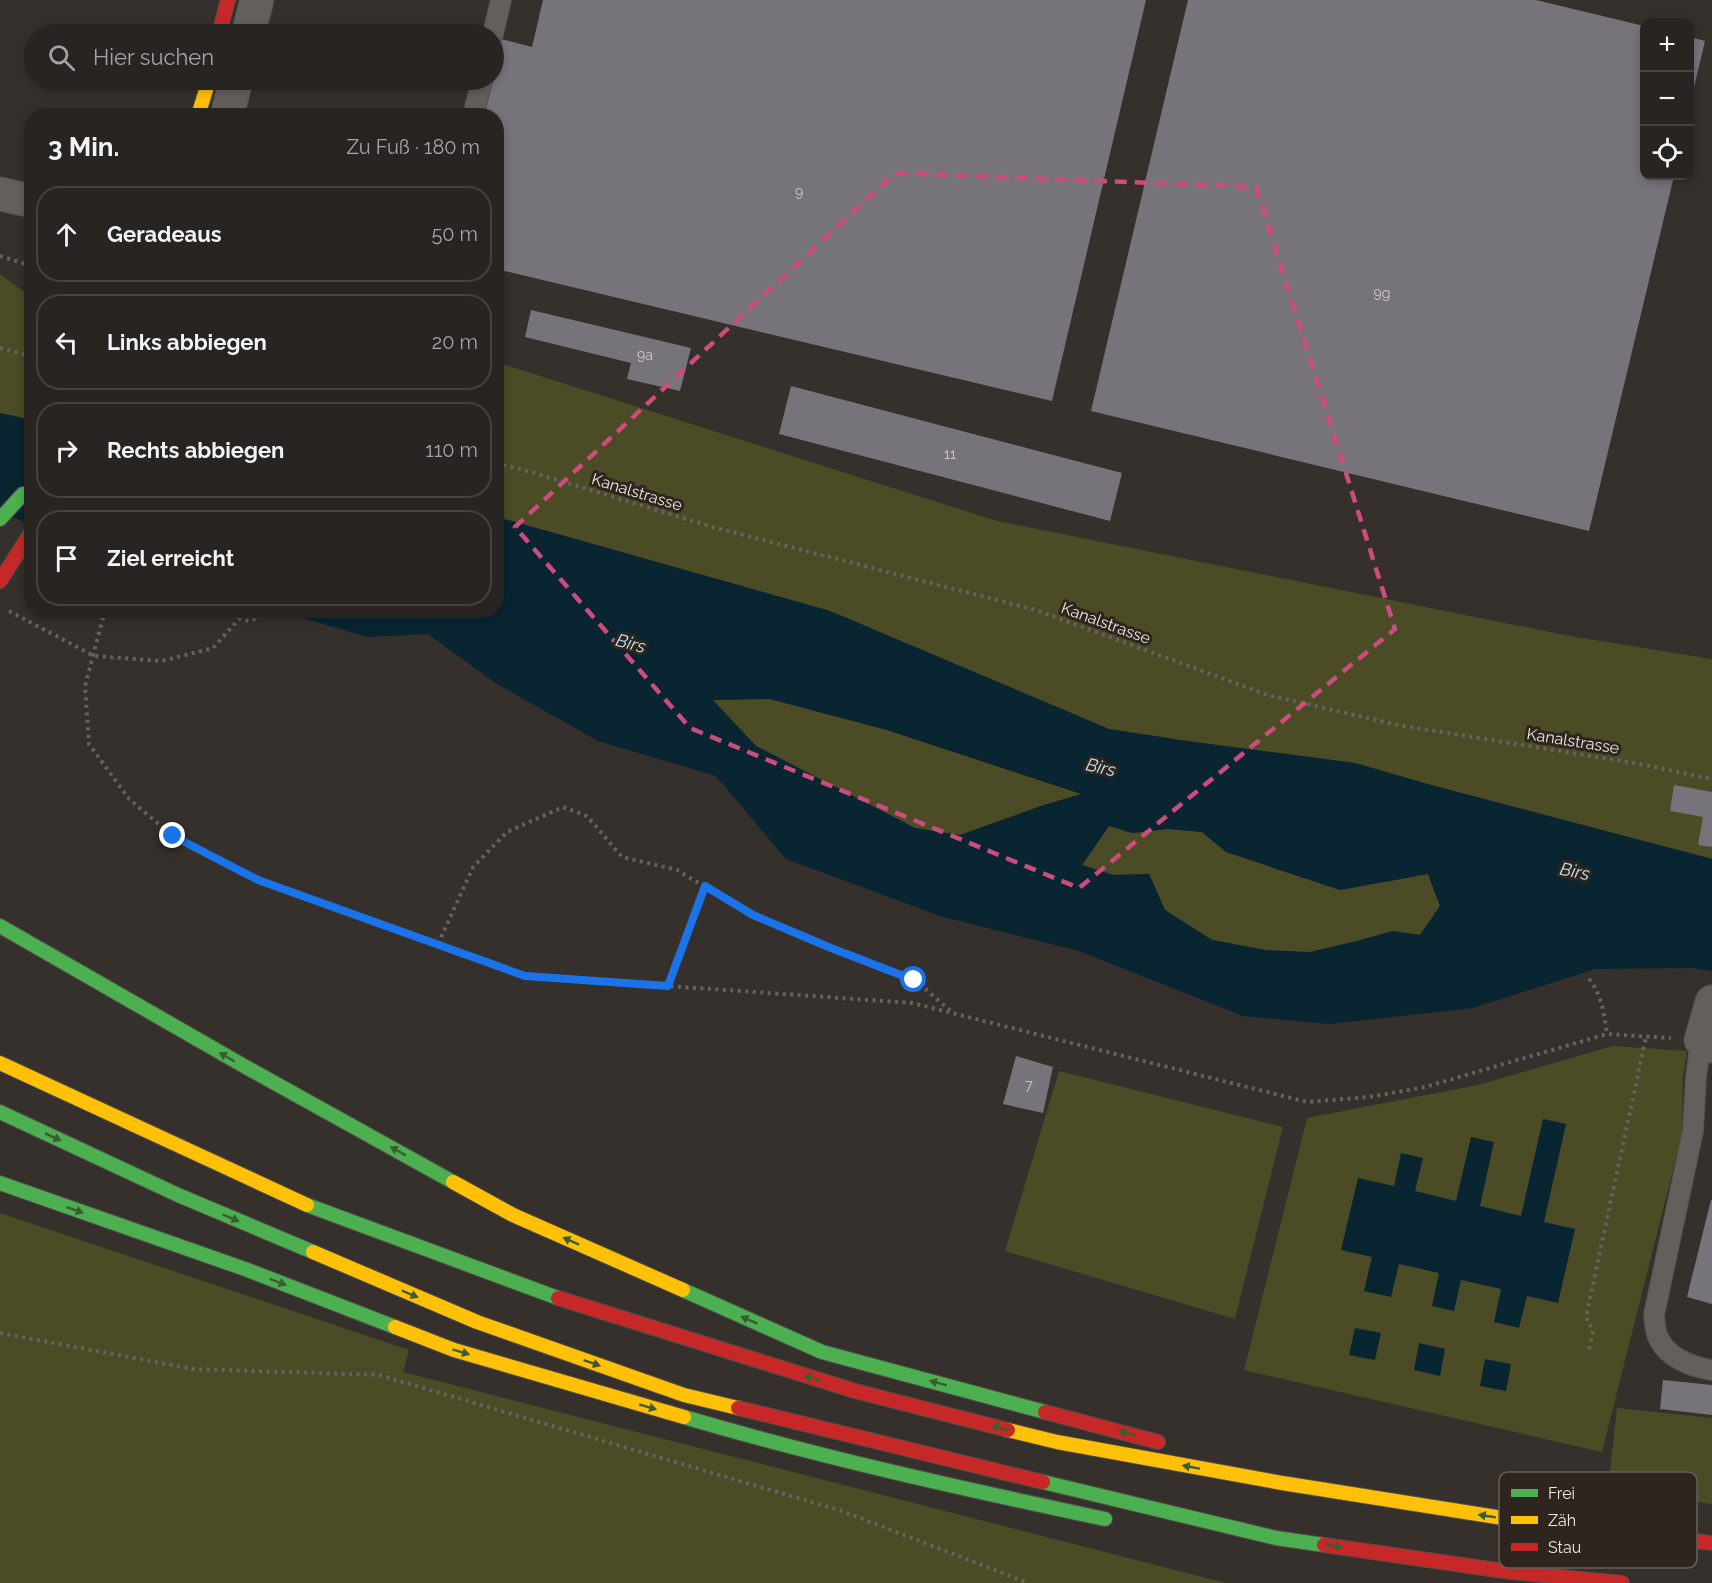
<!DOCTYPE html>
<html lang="de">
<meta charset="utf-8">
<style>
body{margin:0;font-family:Raleway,sans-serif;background:#34302e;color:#f1f3f6}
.controls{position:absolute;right:18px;top:18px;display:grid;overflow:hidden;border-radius:12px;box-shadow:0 3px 9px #0003}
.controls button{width:54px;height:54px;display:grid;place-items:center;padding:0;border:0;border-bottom:2px solid #44413f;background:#282421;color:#f1f3f6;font:30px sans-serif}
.stop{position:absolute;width:18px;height:18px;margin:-14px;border:4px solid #1a73e8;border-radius:50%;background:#fff}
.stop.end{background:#1a73e8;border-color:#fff;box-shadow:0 2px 6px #0008}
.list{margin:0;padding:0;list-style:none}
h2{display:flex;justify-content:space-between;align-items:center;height:78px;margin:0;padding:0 24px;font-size:26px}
h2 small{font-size:20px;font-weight:400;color:#a5a4a5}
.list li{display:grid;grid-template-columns:39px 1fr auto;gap:18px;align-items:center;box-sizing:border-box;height:96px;margin:0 12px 12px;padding:0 12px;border:2px solid #44413f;border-radius:24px}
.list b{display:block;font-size:22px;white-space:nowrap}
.list em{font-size:20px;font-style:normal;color:#a5a4a5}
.icon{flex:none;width:33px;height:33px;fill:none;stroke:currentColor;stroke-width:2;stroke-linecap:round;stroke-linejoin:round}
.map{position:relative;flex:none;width:1712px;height:1583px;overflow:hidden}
.search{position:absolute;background:#282421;box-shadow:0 3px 9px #0003;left:24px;top:24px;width:480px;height:66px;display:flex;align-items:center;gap:15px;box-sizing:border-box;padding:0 21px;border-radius:33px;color:#a5a4a5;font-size:22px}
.panel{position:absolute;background:#282421;box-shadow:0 3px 9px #0003;left:24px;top:108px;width:480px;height:510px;border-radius:24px}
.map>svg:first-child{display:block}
.green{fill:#4b4c25}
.water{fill:#082531;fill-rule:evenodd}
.building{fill:#76737b}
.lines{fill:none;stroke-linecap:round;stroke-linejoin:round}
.lane-casing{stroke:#524e49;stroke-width:22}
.street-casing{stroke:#524e49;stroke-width:35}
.fast-casing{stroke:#524e49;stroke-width:16}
.slow-casing{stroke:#524e49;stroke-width:16}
.jam-casing{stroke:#524e49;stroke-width:16}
.path{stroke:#65625f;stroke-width:4;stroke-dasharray:3 4.5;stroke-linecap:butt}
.lane{stroke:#635f5c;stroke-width:20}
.street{stroke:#635f5c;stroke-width:33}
.fast{stroke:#4caf50;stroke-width:14}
.slow{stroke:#ffc107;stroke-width:14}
.jam{stroke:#c62828;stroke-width:14}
.oneway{fill:#3a5d32}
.route{stroke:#1a73e8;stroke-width:8}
.marked{fill:none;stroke:#cc4c7c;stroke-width:4.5;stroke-dasharray:12 8;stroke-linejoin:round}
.labels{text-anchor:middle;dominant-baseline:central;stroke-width:6;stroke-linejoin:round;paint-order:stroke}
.number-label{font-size:14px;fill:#cec9c7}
.street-label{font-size:16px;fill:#ebe6e0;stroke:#2e261e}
.water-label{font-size:18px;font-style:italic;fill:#c3e4f5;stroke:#2e261e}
.key{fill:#2e261e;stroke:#676058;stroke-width:1.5}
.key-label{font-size:16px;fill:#ebe6e0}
</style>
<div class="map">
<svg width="1712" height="1583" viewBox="0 0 1712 1583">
<rect width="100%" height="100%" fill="#35302c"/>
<!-- green -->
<g class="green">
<path d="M0,274L32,298L31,412L28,419L0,413Z"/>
<path d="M496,362L997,521L1575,637L1712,659V859L1431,785L1355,763L1187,741L1109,729L830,611L497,517Z"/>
<path d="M770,699L887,730L1082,794L1044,805L960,835L915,828L756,746L712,700Z"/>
<path d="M1109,826L1132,833L1168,829L1202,832L1226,852L1340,890L1428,874L1440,906L1420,935L1393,931L1357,941L1309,953L1266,950L1212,940L1165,910L1149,874L1113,875L1082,865Z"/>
<path d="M1613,1046L1687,1051L1683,1076L1682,1134L1602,1452L1244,1370L1307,1118L1478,1085Z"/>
<path d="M1059,1071L1283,1127L1235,1319L1005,1251Z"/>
<path d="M0,1213L409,1350L403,1372L1226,1583H0Z"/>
<path d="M1617,1408L1712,1418V1504L1608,1490Z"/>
</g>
<!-- water -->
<g class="water">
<path d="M0,413L31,420V524L0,513Z"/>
<path d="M497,517L830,611L1109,729L1187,741L1355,763L1431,785L1712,859V971L1693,968L1595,969L1473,1008L1329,1024L1243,1016L1079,951L940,916L786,859L716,776L598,741L497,684L428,634L367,637L293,615L287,611L496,610ZM770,699L887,730L1081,794L1044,805L960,835L915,828L756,746L713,700ZM1109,826L1132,833L1168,829L1202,832L1226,852L1340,890L1428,874L1440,906L1420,935L1393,931L1357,941L1309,952L1265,950L1212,940L1165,910L1149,874L1113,875L1082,865Z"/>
<path d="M1543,1119L1566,1124L1544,1222L1575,1229L1558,1303L1527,1296L1519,1328L1494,1322L1501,1289L1461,1280L1454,1311L1432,1306L1439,1273L1399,1264L1391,1297L1364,1291L1372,1257L1341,1250L1358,1178L1394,1186L1401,1153L1423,1158L1415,1191L1456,1201L1471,1137L1494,1142L1480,1206L1521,1216Z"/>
<path d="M1355,1328L1381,1333L1375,1360L1349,1355Z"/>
<path d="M1419,1343L1445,1349L1440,1376L1414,1370Z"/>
<path d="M1485,1359L1511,1364L1506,1391L1480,1386Z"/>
</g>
<!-- building -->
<g class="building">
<path d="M543,0H1146L1052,401L496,269V116H483L492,80H494V71L501,39L532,47Z"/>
<path d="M1188,0H1536L1644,26V176H1674L1589,531L1091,411Z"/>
<path d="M1690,37L1705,41L1690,104Z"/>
<path d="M531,310L691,348L680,391L627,379L631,363L525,337Z"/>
<path d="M791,386L1122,473L1110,521L779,434Z"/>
<path d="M1674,785L1712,792V847L1698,845L1703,817L1670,811Z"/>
<path d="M1016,1056L1053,1067L1043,1113L1003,1104Z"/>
<path d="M1711,1200H1712V1304L1687,1297Z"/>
<path d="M1663,1380L1712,1385V1415L1660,1409Z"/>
</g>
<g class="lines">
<defs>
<g id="lane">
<path d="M493,34L501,0"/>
<path d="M473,116L482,80"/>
<path d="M1701,1040L1696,1077L1693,1131L1654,1315C1655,1322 1655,1333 1659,1339C1668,1358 1692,1367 1712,1370"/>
</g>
<g id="street">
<path d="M248,34L257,0"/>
<path d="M227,116L236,80"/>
<path d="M0,194L32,201"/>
<path d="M1712,1002L1701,1040L1712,1046"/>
</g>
<g id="fast">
<path d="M0,519L23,494"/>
<path d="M0,926L244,1066L453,1182"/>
<path d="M0,1112L178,1195L313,1252"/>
<path d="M0,1183L245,1269L395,1327"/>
<path d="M307,1205L558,1298"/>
<path d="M683,1290L822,1352L1045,1412"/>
<path d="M684,1417C823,1458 964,1489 1105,1519"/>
<path d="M1043,1482L1276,1538L1324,1545"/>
</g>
<g id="slow">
<path d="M198,116L209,80"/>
<path d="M0,1063L307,1205"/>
<path d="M453,1182L513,1215L683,1290"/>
<path d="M313,1252L477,1322L684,1395L738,1408"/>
<path d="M395,1327L454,1350L684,1417"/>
<path d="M1008,1430L1057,1442L1282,1483L1515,1520"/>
</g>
<g id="jam">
<path d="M219,34L228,0"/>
<path d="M0,581L32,531"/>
<path d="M558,1298L855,1391L1008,1430"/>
<path d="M738,1408L1043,1482"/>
<path d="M1045,1412L1158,1442"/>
<path d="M1515,1520L1712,1543"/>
<path d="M1324,1545L1511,1572L1622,1583"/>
</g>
</defs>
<!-- lane casing -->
<use href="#lane" class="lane-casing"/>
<!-- street casing -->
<use href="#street" class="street-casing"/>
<!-- fast casing -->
<use href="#fast" class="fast-casing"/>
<!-- slow casing -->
<use href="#slow" class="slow-casing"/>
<!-- jam casing -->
<use href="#jam" class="jam-casing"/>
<!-- path -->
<g class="path">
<path d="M0,256L32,266"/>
<path d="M0,348L32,356"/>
<path d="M496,463L531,472L716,528L1036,610L1268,695L1398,725L1634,763L1712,779"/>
<path d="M105,610L85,686L89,744L129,799L173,836L258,880L525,976L912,1003L1307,1102L1369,1097L1425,1087L1607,1034L1671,1038"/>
<path d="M9,611L94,656L162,661L213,648L239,619L250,621L273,612"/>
<path d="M438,944L473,867L507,832L563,807L587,816L622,857L677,870L753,916L831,948L914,979L953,1013"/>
<path d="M1589,979C1602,995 1604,1014 1607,1034"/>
<path d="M668,986L704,886"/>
<path d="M0,1333L193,1369L379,1375L842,1511L1028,1583"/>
<path d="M1589,1349L1593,1331L1586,1317L1646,1037"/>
</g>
<!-- lane -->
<use href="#lane" class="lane"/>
<!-- street -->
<use href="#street" class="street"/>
<!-- fast -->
<use href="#fast" class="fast"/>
<!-- slow -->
<use href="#slow" class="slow"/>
<!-- jam -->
<use href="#jam" class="jam"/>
</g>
<!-- one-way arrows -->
<defs><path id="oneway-solid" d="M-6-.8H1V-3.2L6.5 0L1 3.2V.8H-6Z" transform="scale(1.5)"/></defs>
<g class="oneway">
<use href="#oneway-solid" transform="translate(227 1057) rotate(-150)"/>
<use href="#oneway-solid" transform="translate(53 1137) rotate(25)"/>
<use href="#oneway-solid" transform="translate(398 1151) rotate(-151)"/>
<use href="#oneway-solid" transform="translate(75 1210) rotate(19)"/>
<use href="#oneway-solid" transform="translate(231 1218) rotate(23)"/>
<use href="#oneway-solid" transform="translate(571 1241) rotate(-156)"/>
<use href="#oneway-solid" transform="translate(278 1282) rotate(21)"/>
<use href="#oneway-solid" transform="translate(410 1294) rotate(23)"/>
<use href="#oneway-solid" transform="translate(749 1320) rotate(-156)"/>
<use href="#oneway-solid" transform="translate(461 1352) rotate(17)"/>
<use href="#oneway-solid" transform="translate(592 1363) rotate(19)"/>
<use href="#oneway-solid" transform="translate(812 1378) rotate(-163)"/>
<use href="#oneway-solid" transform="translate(938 1383) rotate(-165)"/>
<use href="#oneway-solid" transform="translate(648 1407) rotate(16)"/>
<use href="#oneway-solid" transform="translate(1000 1428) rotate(-166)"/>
<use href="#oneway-solid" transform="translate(1127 1433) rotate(-165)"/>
<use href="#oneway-solid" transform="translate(1191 1467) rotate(-170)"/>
<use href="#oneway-solid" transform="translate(1487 1516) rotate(-171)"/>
<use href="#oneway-solid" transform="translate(1334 1546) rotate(8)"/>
</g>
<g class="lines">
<!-- route -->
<path class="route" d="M173,836L258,880L525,976L668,986L705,886L753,915L831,948L914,980"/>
</g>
<!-- marked area -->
<path class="marked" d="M895,173L1256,187L1395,629L1079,888L690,728L515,527Z"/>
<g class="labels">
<!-- number labels -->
<g class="number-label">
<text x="799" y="192">9</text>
<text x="1382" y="293">9g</text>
<text x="645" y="355">9a</text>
<text x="950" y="454">11</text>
<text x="1029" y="1085">7</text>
</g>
<!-- street labels -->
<g class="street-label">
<text transform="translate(637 492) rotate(17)">Kanalstrasse</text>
<text transform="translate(1106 623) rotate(20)">Kanalstrasse</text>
<text transform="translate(1573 741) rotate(9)">Kanalstrasse</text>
</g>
<!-- water labels -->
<g class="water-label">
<text transform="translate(631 643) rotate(15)">Birs</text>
<text transform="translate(1101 767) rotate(13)">Birs</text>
<text transform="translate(1575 871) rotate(11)">Birs</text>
</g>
</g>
<!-- legend -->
<rect x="1499" y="1472" width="198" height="96" rx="9" class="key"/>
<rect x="1511" y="1489" width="27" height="8" fill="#4caf50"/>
<rect x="1511" y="1516" width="27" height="8" fill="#ffc107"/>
<rect x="1511" y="1543" width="27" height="8" fill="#c62828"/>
<g class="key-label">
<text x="1548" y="1499">Frei</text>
<text x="1548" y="1526">Zäh</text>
<text x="1548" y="1553">Stau</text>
</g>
</svg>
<div class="controls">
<button>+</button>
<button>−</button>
<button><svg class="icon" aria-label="locate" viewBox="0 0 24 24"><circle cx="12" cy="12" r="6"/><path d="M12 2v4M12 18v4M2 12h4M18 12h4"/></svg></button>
</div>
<div class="stop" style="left:914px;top:980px"></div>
<div class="stop end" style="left:173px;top:836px"></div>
<div class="search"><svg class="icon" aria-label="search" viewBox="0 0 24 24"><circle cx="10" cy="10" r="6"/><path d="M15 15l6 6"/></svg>Hier suchen</div>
<section class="panel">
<h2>3 Min.<small>Zu Fuß · 180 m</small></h2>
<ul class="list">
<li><svg class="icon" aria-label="ahead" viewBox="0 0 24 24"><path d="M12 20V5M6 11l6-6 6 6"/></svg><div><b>Geradeaus</b></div><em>50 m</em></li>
<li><svg class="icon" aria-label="left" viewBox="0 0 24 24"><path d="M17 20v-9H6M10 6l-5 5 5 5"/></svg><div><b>Links abbiegen</b></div><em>20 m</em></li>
<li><svg class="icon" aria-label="right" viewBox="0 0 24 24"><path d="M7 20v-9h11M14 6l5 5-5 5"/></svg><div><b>Rechts abbiegen</b></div><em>110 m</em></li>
<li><svg class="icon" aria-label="arrive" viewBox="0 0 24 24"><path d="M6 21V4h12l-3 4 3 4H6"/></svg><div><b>Ziel erreicht</b></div></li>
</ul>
</section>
</div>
